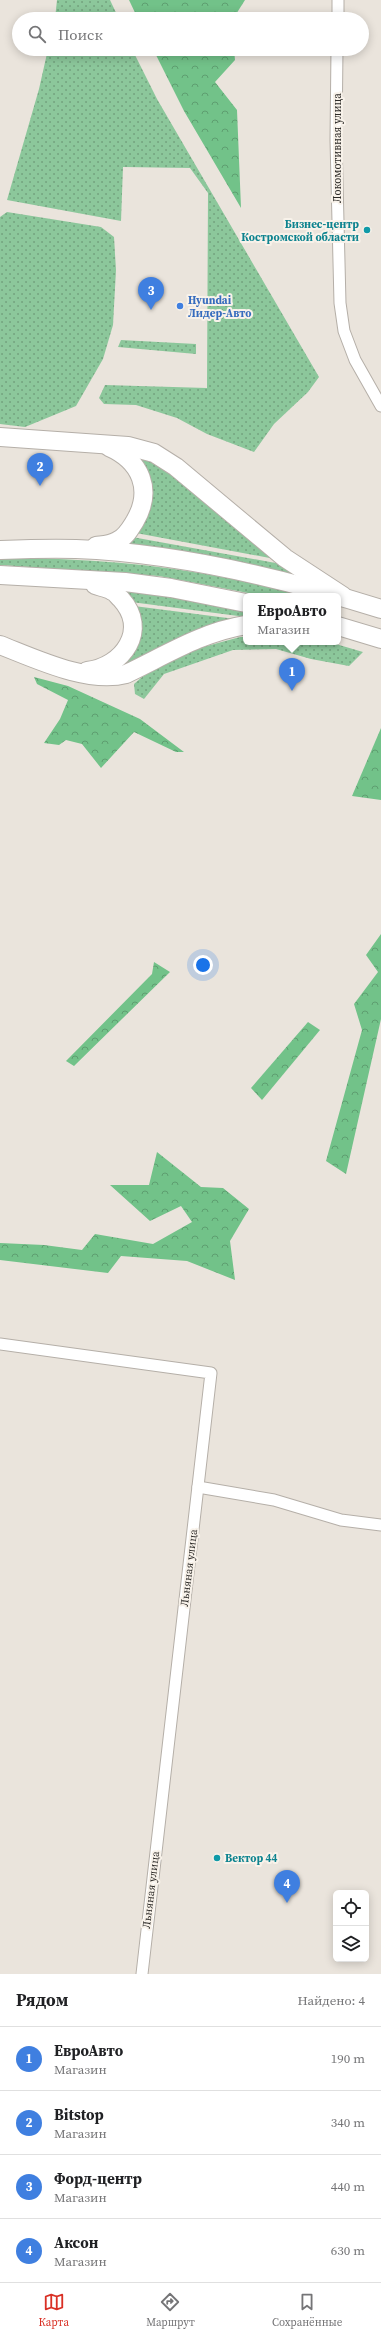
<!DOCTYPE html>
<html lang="ru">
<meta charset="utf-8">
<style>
body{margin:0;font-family:"Source Serif 4",serif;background:#f2f2f2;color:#202124}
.controls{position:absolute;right:12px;bottom:12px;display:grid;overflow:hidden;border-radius:6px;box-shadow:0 2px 10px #0003}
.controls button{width:36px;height:36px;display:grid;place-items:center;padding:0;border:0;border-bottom:1px solid #e0e0e0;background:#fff;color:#202124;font:20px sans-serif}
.you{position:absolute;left:203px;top:965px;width:14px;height:14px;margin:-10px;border:3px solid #fff;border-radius:50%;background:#1a73e8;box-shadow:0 0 0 6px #1a73e833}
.badge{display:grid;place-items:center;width:26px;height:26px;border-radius:50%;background:#d93025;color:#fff;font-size:13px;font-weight:700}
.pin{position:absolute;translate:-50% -33px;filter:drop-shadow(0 1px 2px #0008)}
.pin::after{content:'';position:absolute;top:21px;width:14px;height:12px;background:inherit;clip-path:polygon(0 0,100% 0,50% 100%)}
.popup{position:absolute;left:243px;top:593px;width:98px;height:52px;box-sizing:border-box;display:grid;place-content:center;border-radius:6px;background:#fff;filter:drop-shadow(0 1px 3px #0005);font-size:13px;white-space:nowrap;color:#757577}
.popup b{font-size:15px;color:#202124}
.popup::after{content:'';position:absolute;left:50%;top:100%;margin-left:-8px;border:8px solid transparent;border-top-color:#fff}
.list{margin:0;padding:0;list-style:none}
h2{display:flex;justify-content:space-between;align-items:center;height:52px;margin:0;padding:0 16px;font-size:17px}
h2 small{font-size:13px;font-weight:400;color:#757577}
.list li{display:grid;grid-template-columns:26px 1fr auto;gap:12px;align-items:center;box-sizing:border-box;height:64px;padding:0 16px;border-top:1px solid #e0e0e0}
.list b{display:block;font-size:15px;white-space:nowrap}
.list p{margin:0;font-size:13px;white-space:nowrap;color:#757577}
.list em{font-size:13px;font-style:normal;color:#757577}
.icon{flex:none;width:22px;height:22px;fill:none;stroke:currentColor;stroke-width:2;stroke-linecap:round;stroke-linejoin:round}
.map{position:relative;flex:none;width:381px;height:1974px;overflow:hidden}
.search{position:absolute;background:#fff;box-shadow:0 2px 10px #0003;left:12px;right:12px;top:12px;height:44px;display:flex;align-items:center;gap:10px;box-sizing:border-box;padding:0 14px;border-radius:22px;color:#757577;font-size:15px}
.sheet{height:308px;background:#fff}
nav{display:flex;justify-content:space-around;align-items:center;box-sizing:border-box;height:56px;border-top:1px solid #e0e0e0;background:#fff;font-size:11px;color:#757577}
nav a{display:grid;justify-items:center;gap:2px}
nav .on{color:#d93025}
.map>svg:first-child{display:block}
.grass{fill:url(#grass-dots)}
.forest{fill:url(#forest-crowns)}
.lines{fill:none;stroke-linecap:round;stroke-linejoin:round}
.street-casing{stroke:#b5afa8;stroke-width:13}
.primary-casing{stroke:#b5afa8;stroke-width:20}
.street{stroke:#fff;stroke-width:11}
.primary{stroke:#fff;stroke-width:18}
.culture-dot{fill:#0f9aa8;stroke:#f8f2ea;stroke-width:1.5}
.shop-dot{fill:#3f7fe0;stroke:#f8f2ea;stroke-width:1.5}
.labels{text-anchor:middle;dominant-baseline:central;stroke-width:4;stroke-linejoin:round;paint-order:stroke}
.street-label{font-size:11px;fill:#2d2b28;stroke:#f8f2ea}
.culture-label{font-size:11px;font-weight:bold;fill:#0d838f;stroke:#f8f2ea;text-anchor:end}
.shop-label{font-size:11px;font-weight:bold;fill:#366cbe;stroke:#f8f2ea;text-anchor:start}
</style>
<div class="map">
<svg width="381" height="1974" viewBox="0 0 381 1974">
<defs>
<pattern id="grass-dots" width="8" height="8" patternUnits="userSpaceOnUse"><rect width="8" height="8" fill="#8cc79b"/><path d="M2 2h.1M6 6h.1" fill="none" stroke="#73a27e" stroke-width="1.8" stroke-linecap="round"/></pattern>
<pattern id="forest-crowns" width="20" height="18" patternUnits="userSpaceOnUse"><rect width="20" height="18" fill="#72c289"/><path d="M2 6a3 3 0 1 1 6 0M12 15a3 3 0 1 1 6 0" fill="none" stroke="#5e9e70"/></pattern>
</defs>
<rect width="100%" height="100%" fill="#eae4dc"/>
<!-- grass -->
<g class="grass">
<path d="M57,0H110L119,19H55Z"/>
<path d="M48,49H132L157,99L319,377L308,392L274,424L254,452L207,434L177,418L136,405L104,404L99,398L105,385L207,388L208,193L190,168L123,167L121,221L7,200L39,89Z"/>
<path d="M7,212L101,227L114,237L116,270L113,325L103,359L76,406L25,427L0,424V217Z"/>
<path d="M121,340L196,344V354L118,347Z"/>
<path d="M134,453L151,458L275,559L136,533Z"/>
<path d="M132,537L281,564L294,574L213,558L124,544Z"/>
<path d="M36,558C126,561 214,570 301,596H264L159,576L0,565V559Z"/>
<path d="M122,587L246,608V617L131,602Z"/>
<path d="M134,606L243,620L114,670Z"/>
<path d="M240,637H246V642H329L363,652L349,666L311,659L276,649L233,650L164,674L144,699L135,694L134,684L142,677L192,650Z"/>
</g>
<!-- forest -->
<g class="forest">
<path d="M129,0H245L233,19H138Z"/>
<path d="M153,49H234L235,60L215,82L237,110L241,208L184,111Z"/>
<path d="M34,677L68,686L140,719L184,752H176L134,732L101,768L82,744L66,740L59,745L44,743L60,719L68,700L37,684Z"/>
<path d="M381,728V800L352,796Z"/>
<path d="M381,934V1019L346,1174L326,1161L362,1030L354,1004L378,972L366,955Z"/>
<path d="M154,962L170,972L74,1066L66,1061L152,974Z"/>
<path d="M308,1022L320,1030L262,1100L251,1088Z"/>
<path d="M157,1152L201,1187L223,1188L249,1209L230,1241L235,1280L187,1261L121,1256L108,1273L0,1260V1243L44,1245L82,1250L95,1234L153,1244L192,1222L181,1206L150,1221L110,1185H149Z"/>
</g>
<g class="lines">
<defs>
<g id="street">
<path d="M338,19V0"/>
<path d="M337,49L336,140L340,303L344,331L355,360L381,406"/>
<path d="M0,1344L211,1373L142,1974"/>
<path d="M198,1487L274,1500L341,1520L381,1525"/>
</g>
<g id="primary">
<path d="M0,437L128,446L154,453L176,467L285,558L343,596"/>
<path d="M96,546C103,545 110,545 117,541C126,537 130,529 135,521C153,490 141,461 109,447"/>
<path d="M0,550C25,549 51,548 76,549C179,553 283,578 381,609"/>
<path d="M0,575L125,582L171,588L246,603"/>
<path d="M338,626L381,639"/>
<path d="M0,645C36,659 88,684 126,674C166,655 202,632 246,625"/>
<path d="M87,671C123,667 149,630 121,599C118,597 116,592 112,591C108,588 100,587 95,585"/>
</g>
</defs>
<!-- street casing -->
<use href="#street" class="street-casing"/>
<!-- primary casing -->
<use href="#primary" class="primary-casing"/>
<!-- street -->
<use href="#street" class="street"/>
<!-- primary -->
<use href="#primary" class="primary"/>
</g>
<!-- markers -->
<g class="culture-dot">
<circle cx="367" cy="230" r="4"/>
<circle cx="217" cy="1858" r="4"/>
</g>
<circle class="shop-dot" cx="180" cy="306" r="4"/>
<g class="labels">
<!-- street labels -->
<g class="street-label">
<text transform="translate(337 148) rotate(-90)">Локомотивная улица</text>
<text transform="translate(189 1568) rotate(-83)">Льняная улица</text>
<text transform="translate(151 1890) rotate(-83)">Льняная улица</text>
</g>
<!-- culture labels -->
<g class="culture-label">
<text x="359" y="224">Бизнес-центр<tspan x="359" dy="13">Костромской области</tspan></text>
<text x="225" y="1858" text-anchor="start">Вектор 44</text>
</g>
<!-- shop labels -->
<g class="shop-label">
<text x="188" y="300">Hyundai<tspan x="188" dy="13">Лидер-Авто</tspan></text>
</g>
</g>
</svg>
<div class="controls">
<button><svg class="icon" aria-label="locate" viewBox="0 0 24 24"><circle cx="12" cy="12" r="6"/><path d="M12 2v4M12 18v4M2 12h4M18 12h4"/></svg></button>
<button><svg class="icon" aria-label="layers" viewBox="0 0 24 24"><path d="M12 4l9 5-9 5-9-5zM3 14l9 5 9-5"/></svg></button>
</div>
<div class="you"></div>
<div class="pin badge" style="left:292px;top:691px;background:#3f7fe0">1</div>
<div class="popup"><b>ЕвроАвто</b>Магазин</div>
<div class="pin badge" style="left:40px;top:486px;background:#3f7fe0">2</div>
<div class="pin badge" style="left:151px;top:310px;background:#3f7fe0">3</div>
<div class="pin badge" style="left:287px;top:1903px;background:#3f7fe0">4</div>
<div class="search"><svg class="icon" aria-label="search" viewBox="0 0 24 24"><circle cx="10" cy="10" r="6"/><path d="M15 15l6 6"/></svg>Поиск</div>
</div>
<section class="sheet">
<h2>Рядом<small>Найдено: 4</small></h2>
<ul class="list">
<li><span class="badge" style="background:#3f7fe0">1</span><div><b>ЕвроАвто</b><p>Магазин</p></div><em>190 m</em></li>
<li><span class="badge" style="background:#3f7fe0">2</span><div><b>Bitstop</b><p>Магазин</p></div><em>340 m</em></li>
<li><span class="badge" style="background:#3f7fe0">3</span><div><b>Форд-центр</b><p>Магазин</p></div><em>440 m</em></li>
<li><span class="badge" style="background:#3f7fe0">4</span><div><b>Аксон</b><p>Магазин</p></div><em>630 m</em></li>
</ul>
</section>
<nav>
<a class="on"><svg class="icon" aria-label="map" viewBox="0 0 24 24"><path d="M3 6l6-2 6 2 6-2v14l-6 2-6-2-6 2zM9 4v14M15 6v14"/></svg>Карта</a>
<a><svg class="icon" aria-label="directions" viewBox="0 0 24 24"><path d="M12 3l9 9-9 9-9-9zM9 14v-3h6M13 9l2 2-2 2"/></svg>Маршрут</a>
<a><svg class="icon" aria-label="saved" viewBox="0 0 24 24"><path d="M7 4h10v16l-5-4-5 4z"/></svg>Сохранённые</a>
</nav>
